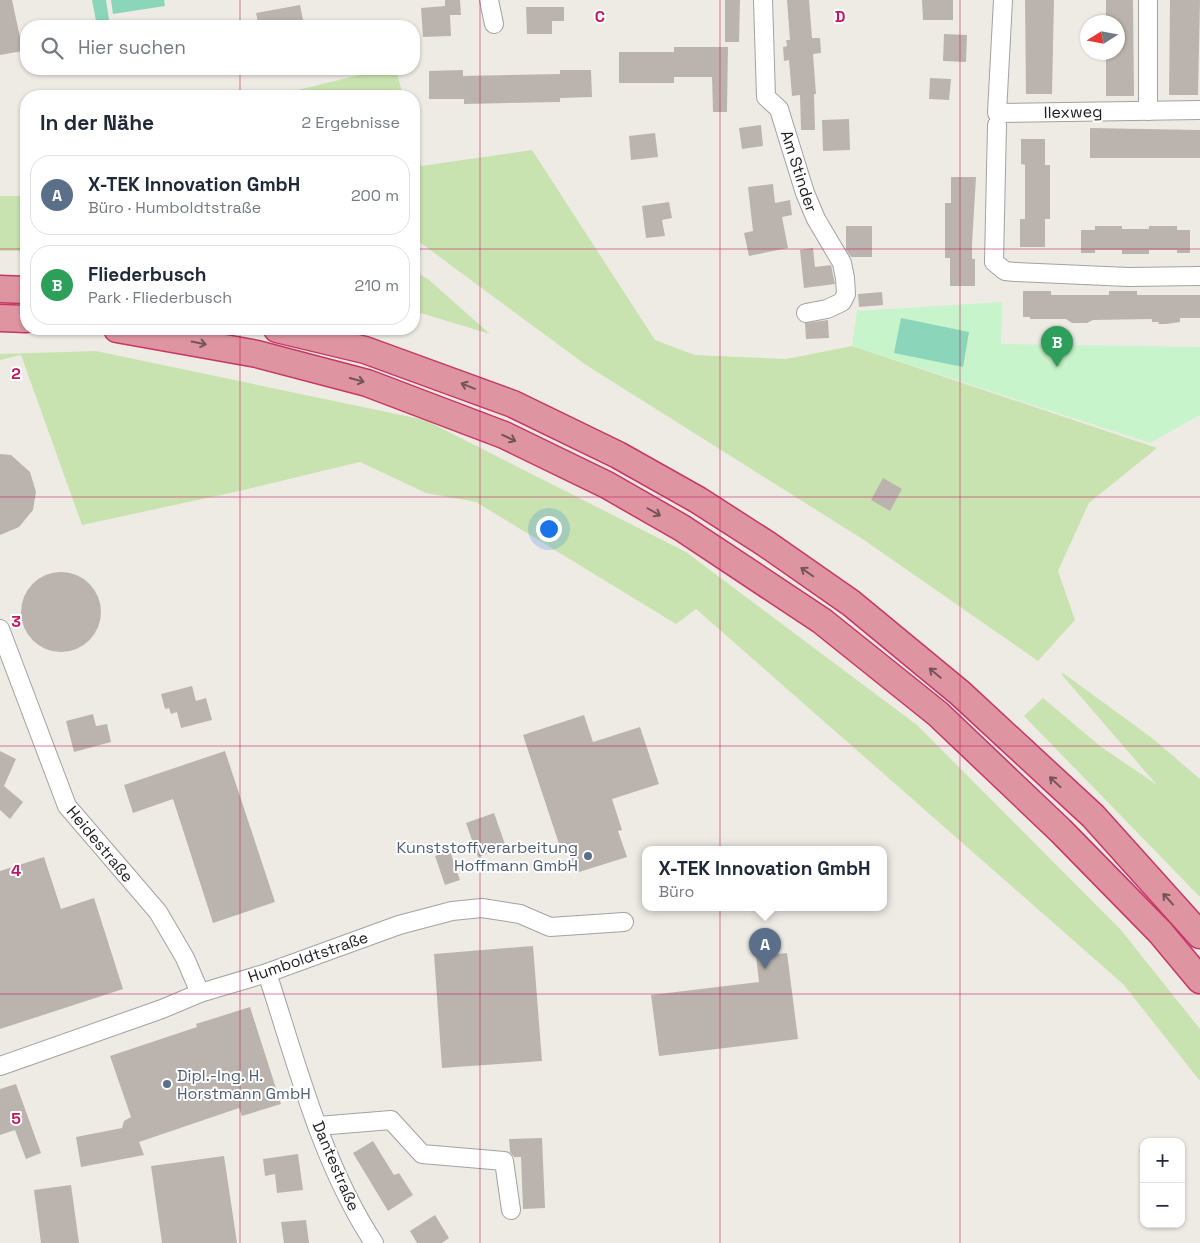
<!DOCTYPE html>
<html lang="de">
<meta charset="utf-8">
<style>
body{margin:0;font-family:"Space Grotesk",sans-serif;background:#f2f2f3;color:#1f2937}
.controls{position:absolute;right:15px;bottom:15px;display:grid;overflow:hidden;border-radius:10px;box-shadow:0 1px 4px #0004}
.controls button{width:45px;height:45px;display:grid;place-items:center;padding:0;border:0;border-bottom:1px solid #e0e1e3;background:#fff;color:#1f2937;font:25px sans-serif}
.compass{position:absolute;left:1080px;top:15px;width:45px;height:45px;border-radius:50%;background:#fff;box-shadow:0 1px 4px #0004;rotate:259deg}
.you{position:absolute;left:548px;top:528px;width:18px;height:18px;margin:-12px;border:4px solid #fff;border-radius:50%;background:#1a73e8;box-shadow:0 0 0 8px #1a73e833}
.badge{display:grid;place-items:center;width:32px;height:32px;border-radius:50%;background:#111827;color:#fff;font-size:16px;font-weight:700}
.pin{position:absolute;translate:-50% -41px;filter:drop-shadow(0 1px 2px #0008)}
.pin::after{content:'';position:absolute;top:26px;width:18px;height:15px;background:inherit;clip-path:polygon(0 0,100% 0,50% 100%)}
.popup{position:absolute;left:642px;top:846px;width:245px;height:65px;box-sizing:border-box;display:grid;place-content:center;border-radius:10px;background:#fff;filter:drop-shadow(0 1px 4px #0005);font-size:16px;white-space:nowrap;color:#747a83}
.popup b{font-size:19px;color:#1f2937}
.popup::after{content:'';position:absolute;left:50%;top:100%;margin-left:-10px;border:10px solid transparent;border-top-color:#fff}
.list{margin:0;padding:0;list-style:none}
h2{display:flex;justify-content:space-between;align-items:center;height:65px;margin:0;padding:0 20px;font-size:21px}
h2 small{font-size:16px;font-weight:400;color:#747a83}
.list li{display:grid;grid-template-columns:32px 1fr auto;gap:15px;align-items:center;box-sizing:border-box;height:80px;margin:0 10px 10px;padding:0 10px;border:1px solid #e0e1e3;border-radius:20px}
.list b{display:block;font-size:19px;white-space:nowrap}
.list p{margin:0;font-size:16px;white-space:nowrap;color:#747a83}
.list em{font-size:16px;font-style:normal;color:#747a83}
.icon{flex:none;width:28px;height:28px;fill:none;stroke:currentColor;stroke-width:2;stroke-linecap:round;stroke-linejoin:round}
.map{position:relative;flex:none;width:1200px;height:1243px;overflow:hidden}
.search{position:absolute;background:#fff;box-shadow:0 1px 4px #0004;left:20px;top:20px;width:400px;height:55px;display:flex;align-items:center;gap:12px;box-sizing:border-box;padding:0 18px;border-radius:20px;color:#747a83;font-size:19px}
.panel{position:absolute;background:#fff;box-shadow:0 1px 4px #0004;left:20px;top:90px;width:400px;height:245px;border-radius:20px}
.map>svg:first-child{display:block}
.grass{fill:#c9e3b0}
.park{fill:#c7f4cb}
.pitch{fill:#8bd5ba}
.building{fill:#bbb4ae}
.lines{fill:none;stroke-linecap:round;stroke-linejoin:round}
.minor-casing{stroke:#a2a2a2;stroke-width:20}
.highway-casing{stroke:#c83666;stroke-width:29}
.minor{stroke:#fff;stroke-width:18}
.highway{stroke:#de95a1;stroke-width:26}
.oneway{stroke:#745459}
.grid{fill:none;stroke:#c2185b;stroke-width:1;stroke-opacity:0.55}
.service-dot{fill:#5c6f8a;stroke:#fff;stroke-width:2}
.labels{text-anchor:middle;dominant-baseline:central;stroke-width:4;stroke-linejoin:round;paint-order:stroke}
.street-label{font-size:16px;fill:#1e1e1e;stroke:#fff}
.service-label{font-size:16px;fill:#4e5e75;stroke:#fff;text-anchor:end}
.grid-label{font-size:16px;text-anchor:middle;font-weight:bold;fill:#c2185b;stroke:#fff;stroke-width:4;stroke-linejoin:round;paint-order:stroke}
</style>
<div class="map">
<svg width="1200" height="1243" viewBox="0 0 1200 1243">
<rect width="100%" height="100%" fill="#eeebe5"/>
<!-- grass -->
<g class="grass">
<path d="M383,69H396L403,96H274Z"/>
<path d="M414,138L421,166L532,150L655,340L695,355L786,359L852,346L1157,448L1089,503L1058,571L1075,620L1038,661L864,540L586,365L414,238Z"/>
<rect x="0" y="196" width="26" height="55"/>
<path d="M414,271L428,279L490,334L414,311Z"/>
<path d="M96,351L425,420L686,552L917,725L1121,930L1200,1029V1081L1123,984L696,609L676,624L476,502L426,493L360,462L244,490L82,525L21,355L0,360V354Z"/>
<path d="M1063,673L1152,738L1200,779V897L1024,716L1043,698L1100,746L1157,785L1062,675Z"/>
</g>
<!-- park -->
<path class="park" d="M1002,302L1001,344L1200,347V415L1150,443L852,346L857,311Z"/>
<!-- pitch -->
<g class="pitch">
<path d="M92,0H106L110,26H97Z"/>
<path d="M111,0H164L165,6L113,14Z"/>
<path d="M901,318L969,332L963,367L894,353Z"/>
</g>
<!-- building -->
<g class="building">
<path d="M0,0H12L23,51L0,55Z"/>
<path d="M445,0H460L461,15H450L451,36L423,37L421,8L445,6Z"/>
<path d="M725,0H740L739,42H725Z"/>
<path d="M787,0H809L812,38H820L821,53L813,54L816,94H814L815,130H801L800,95L792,96L789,60L784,61L783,47L787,46L786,40H790Z"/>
<path d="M922,0H953V20H923Z"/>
<path d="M1025,0H1054L1052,94H1026Z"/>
<path d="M1106,0H1133L1134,96H1106V52H1118V22H1106Z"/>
<path d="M1170,0H1200L1198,95H1169Z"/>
<path d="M300,5L303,20L259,26L256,13Z"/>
<path d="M526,7H564V21H552V34H527Z"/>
<path d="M944,34L967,35L966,62L943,61Z"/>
<path d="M674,47H728L727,112H713L712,77H674V83H619V52H674Z"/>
<path d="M463,70V76L560,74V70H591L592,97L560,98V102L464,104V99H429V71Z"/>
<path d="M930,78L951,79L949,100L929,99Z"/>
<path d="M849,119L850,150L823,151L822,120Z"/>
<path d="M761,125L763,146L742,149L739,128Z"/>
<path d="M1090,128L1200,130V158H1090Z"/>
<path d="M655,133L658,157L631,160L629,136Z"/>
<path d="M1021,139H1045V165H1050V219H1045V247H1020V219H1025V165L1021,164Z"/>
<path d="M951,177H976L972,244V259H975V286H950V258H945V203H951Z"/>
<path d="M773,184L775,203L790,200L792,215L782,217L788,248L749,256L744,233L753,231L748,187Z"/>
<path d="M669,202L672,218L662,220L665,236L646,238L642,206Z"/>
<path d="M846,226H872V257H851L846,250Z"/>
<path d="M1095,226H1122V229H1149V226H1177V230H1190V253H1177V250H1149V254H1122V250H1095V253H1081V230H1095Z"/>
<path d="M813,248L815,267L831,265L835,284L804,288L800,250Z"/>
<path d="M1023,291H1051V295H1109V291H1137V295H1200V318H1180V322L1166,324H1158L1159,322H1152V319L1093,320L1087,323H1072L1066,319H1030V317H1023Z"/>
<path d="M882,292L883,305L859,307L858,294Z"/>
<path d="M828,320L829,338L806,339L805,323Z"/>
<path d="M0,454L11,455L30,472L36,492L33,510L19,527L0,535Z"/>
<path d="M883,478L902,489L890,511L871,500Z"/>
<circle cx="61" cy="612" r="40"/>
<path d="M192,686L196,701L206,698L212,720L181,728L177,712L171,714L169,708L165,709L161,694Z"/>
<path d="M93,714L96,726L107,724L111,742L74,752L66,721Z"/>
<path d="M584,715L593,742L640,727L659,784L612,799L622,830L618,831L627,857L576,873L568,848L561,850L523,735Z"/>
<path d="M0,751L16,759L4,786L23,802L10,819L0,810Z"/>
<path d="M225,751L275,902L213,923L173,799L133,813L124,785Z"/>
<path d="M494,813L506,847L478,857L466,823Z"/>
<path d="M450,851L460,880L445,885L435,856Z"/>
<path d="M44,857L61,909L94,898L123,989L0,1029V871Z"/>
<path d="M533,946L542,1061L442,1068L434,954Z"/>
<path d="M787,953L798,1039L659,1056L651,995L759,982L756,956Z"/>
<path d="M250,1007L281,1104L242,1116L239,1108L139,1142L144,1155L81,1167L76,1137L122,1128L124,1121L131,1117L110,1056L197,1027L196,1024Z"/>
<path d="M16,1084L41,1153L26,1159L15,1130L0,1135V1089Z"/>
<path d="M542,1138L545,1208L523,1209L521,1157H514L510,1152L509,1139Z"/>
<path d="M373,1141L394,1175L399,1173L413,1195L388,1211L353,1153Z"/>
<path d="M298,1154L303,1190L277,1193L275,1174L265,1176L263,1159Z"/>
<path d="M224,1156L237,1243H162L151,1166Z"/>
<path d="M71,1185L79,1243H41L34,1190Z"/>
<path d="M435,1215L449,1238L442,1243H417L410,1231Z"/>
<path d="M306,1220L309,1243H284L281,1222Z"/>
</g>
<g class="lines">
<defs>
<g id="minor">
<path d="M489,0L494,24"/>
<path d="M763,0L766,97L779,109L805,193L816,219L842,263L845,278L846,294L842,302L827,309L806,313"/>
<path d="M1003,0L997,113L1200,110"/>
<path d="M1148,111V0"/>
<path d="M997,125L994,262L1005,271L1015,272L1128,277L1200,276"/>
<path d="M0,629L67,806L158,912L185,958L200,993"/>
<path d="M267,973C297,1064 321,1162 374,1243"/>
<path d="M0,1066L162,1009L200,993L267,973L399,925L452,911L482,908L520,914L550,927L624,922"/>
<path d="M318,1126L391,1120L422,1154L504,1161L511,1210"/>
</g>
<g id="highway">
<path d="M0,289L26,290"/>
<path d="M0,318L26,319"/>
<path d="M117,329L257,354L367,383L504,435L607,485L682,528L822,621L938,714L1061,831L1160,932L1200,980"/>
<path d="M277,329L365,350L513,404L618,455L698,500L765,543L851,603L960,693L1093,816L1200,935"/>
</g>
</defs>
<!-- minor casing -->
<use href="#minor" class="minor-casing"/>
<!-- highway casing -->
<use href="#highway" class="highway-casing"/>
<!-- minor -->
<use href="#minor" class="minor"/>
<!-- highway -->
<use href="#highway" class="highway"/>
</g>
<!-- one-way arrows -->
<defs><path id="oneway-shaft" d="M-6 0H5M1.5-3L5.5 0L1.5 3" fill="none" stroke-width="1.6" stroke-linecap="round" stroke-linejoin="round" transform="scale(1.25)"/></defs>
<g class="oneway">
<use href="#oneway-shaft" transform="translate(199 343) rotate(11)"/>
<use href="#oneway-shaft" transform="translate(357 380) rotate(15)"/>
<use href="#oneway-shaft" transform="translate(468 386) rotate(-158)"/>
<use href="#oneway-shaft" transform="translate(509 438) rotate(25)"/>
<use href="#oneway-shaft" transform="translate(654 512) rotate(30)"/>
<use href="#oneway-shaft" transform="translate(807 572) rotate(-145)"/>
<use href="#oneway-shaft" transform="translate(935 673) rotate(-140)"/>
<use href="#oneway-shaft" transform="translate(1055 782) rotate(-137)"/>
<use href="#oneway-shaft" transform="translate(1168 899) rotate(-132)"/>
</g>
<!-- grid -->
<path class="grid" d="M240,0V26M480,0V1243M720,0V1243M960,0V1243M240,69V96M0,249H26M414,249H1200M240,329V1243M0,497H1200M0,746H1200M0,994H1200"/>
<!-- markers -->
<g class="service-dot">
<circle cx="588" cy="856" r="5"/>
<circle cx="167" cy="1084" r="5"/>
</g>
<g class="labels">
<!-- street labels -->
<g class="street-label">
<text transform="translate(1073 112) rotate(-1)">Ilexweg</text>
<text transform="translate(799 171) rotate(72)">Am Stinder</text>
<text transform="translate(100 844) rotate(50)">Heidestraße</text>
<text transform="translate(308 957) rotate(-19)">Humboldtstraße</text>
<text transform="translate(336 1166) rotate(67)">Dantestraße</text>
</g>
<!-- service labels -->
<g class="service-label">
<text x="578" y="847">Kunststoffverarbeitung<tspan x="578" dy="18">Hoffmann GmbH</tspan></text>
<text x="177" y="1075" text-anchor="start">Dipl.-Ing. H.<tspan x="177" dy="18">Horstmann GmbH</tspan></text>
</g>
</g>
<g class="grid-label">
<text x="600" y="22">C</text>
<text x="840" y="22">D</text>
<text x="16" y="379">2</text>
<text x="16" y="627">3</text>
<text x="16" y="876">4</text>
<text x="16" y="1124">5</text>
</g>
</svg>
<div class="controls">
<button>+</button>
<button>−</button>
</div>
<svg class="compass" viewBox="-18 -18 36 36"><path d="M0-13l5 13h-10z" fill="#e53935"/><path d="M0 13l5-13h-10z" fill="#747a83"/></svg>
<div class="you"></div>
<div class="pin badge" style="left:765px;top:969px;background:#5c6f8a">A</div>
<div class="popup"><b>X-TEK Innovation GmbH</b>Büro</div>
<div class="pin badge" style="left:1057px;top:367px;background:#2e9e5b">B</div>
<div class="search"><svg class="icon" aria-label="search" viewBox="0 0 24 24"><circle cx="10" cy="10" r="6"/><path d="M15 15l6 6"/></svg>Hier suchen</div>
<section class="panel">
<h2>In der Nähe<small>2 Ergebnisse</small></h2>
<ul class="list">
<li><span class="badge" style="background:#5c6f8a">A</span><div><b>X-TEK Innovation GmbH</b><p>Büro · Humboldtstraße</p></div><em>200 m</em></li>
<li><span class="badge" style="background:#2e9e5b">B</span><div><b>Fliederbusch</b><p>Park · Fliederbusch</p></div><em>210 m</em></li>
</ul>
</section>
</div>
